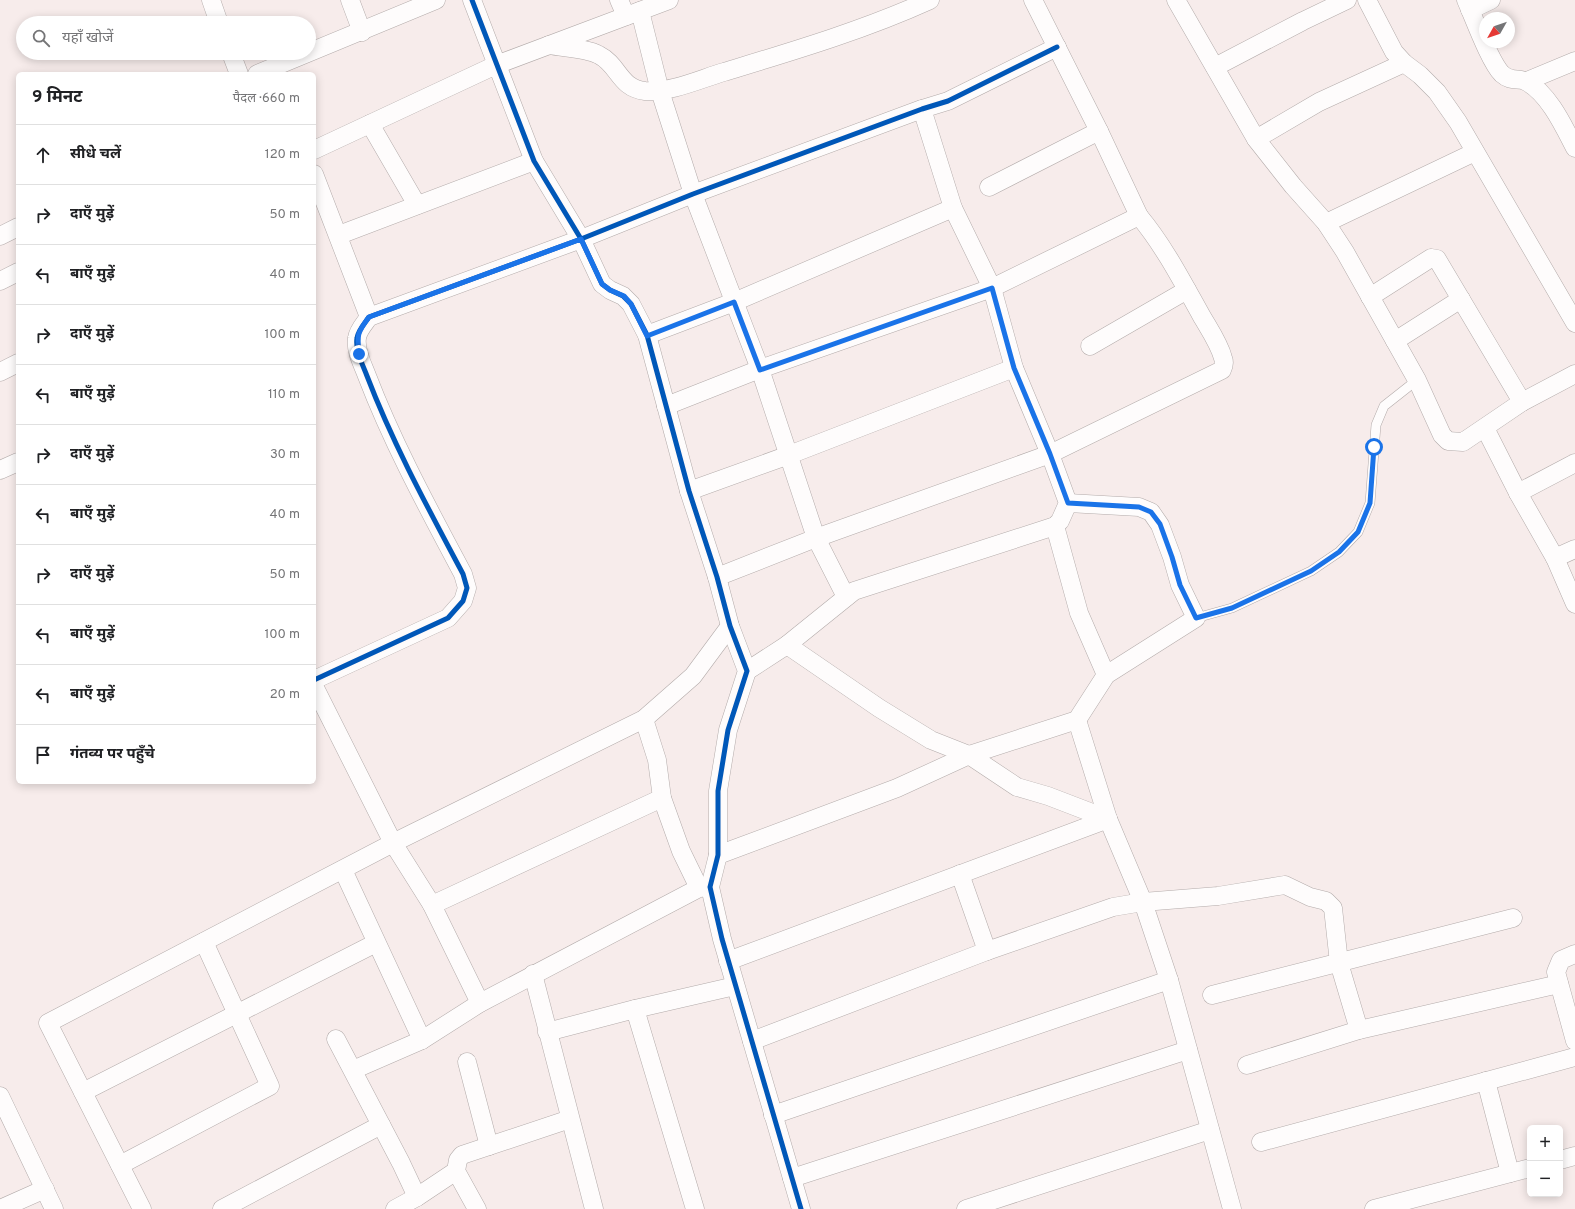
<!DOCTYPE html>
<html lang="hi">
<meta charset="utf-8">
<style>
body{margin:0;font-family:Overpass,"Noto Sans Devanagari",sans-serif;background:#f6f6f6;color:#202124}
.controls{position:absolute;right:12px;bottom:12px;display:grid;overflow:hidden;border-radius:6px;box-shadow:0 2px 10px #0003}
.controls button{width:36px;height:36px;display:grid;place-items:center;padding:0;border:0;border-bottom:1px solid #e0e0e0;background:#fff;color:#202124;font:20px sans-serif}
.compass{position:absolute;left:1479px;top:12px;width:36px;height:36px;border-radius:50%;background:#fff;box-shadow:0 2px 10px #0003;rotate:230deg}
.stop{position:absolute;width:12px;height:12px;margin:-9px;border:3px solid #1a73e8;border-radius:50%;background:#fff}
.stop.end{background:#1a73e8;border-color:#fff;box-shadow:0 1px 4px #0008}
.list{margin:0;padding:0;list-style:none}
h2{display:flex;justify-content:space-between;align-items:center;height:52px;margin:0;padding:0 16px;font-size:17px}
h2 small{font-size:13px;font-weight:400;color:#757577}
.list li{display:grid;grid-template-columns:26px 1fr auto;gap:12px;align-items:center;box-sizing:border-box;height:60px;padding:0 16px;border-top:1px solid #e0e0e0}
.list b{display:block;font-size:15px;white-space:nowrap}
.list em{font-size:13px;font-style:normal;color:#757577}
.icon{flex:none;width:22px;height:22px;fill:none;stroke:currentColor;stroke-width:2;stroke-linecap:round;stroke-linejoin:round}
.map{position:relative;flex:none;width:1575px;height:1209px;overflow:hidden}
.search{position:absolute;background:#fff;box-shadow:0 2px 10px #0003;left:16px;top:16px;width:300px;height:44px;display:flex;align-items:center;gap:10px;box-sizing:border-box;padding:0 14px;border-radius:22px;color:#757577;font-size:15px}
.panel{position:absolute;background:#fff;box-shadow:0 2px 10px #0003;left:16px;top:72px;width:300px;height:712px;border-radius:6px}
.map>svg:first-child{display:block}
.lines{fill:none;stroke-linecap:round;stroke-linejoin:round}
.lane-casing{stroke:#b3abaa;stroke-width:10}
.street-casing{stroke:#b3abaa;stroke-width:19}
.lane{stroke:#fefcfc;stroke-width:9}
.street{stroke:#fefcfc;stroke-width:18}
.cycleway-casing{stroke:#fefaf9;stroke-width:8}
.cycleway{stroke:#0057b8;stroke-width:5}
.route{stroke:#1a73e8;stroke-width:5}
</style>
<div class="map">
<svg width="1575" height="1209" viewBox="0 0 1575 1209">
<rect width="100%" height="100%" fill="#f7eceb"/>
<g class="lines">
<defs>
<path id="lane" d="M1196,618L1232,608L1311,571L1339,552L1358,532L1370,503L1376,425L1384,406L1417,380"/>
<g id="street">
<path d="M211,0L219,23"/>
<path d="M350,0L362,32"/>
<path d="M472,0L534,161L581,239L602,284L610,290L623,296L631,304L647,335L689,491L717,577L730,626L747,671L728,730L718,791V855L710,887L722,939L801,1209"/>
<path d="M619,0L626,16"/>
<path d="M1176,0L1256,139L1293,186L1326,223L1345,252L1417,380L1442,435L1448,441L1463,442L1522,402L1575,374"/>
<path d="M1367,0L1394,52L1404,63L1420,75L1437,92L1458,122L1575,323"/>
<path d="M1466,0C1474,18 1490,62 1502,74C1512,83 1519,77 1527,82C1549,94 1564,127 1575,148"/>
<path d="M1470,10L1491,0"/>
<path d="M640,11L660,91L693,194L760,369L816,538L846,597"/>
<path d="M549,45C564,48 586,48 599,55C619,65 619,88 645,91C670,93 700,79 724,72C793,51 864,30 930,0"/>
<path d="M231,53L239,74"/>
<path d="M1215,67L1303,21L1347,0"/>
<path d="M257,74L436,0"/>
<path d="M1527,81L1575,61"/>
<path d="M370,124L417,205"/>
<path d="M1256,139L1319,102L1404,63"/>
<path d="M314,150L496,65L669,0"/>
<path d="M314,174L369,317"/>
<path d="M989,187L1099,131"/>
<path d="M1326,223L1475,152"/>
<path d="M339,235L534,161"/>
<path d="M0,236L18,227"/>
<path d="M0,281L18,272"/>
<path d="M1370,297L1431,258L1437,259L1522,402"/>
<path d="M647,335L734,302L953,208"/>
<path d="M1395,341L1461,299"/>
<path d="M1090,346L1187,290"/>
<path d="M0,372L18,363"/>
<path d="M666,406L760,369L992,288L1139,216L1099,131L1033,0"/>
<path d="M1485,428L1518,493L1555,558L1575,604"/>
<path d="M0,470L18,462"/>
<path d="M689,491L789,455L1014,368"/>
<path d="M1518,493L1575,463"/>
<path d="M1055,526L1079,613L1106,675"/>
<path d="M1555,558L1575,549"/>
<path d="M717,577L816,538L1050,454L1222,370C1224,366 1225,363 1223,358C1219,343 1209,329 1201,315C1182,281 1164,246 1139,216"/>
<path d="M787,645L854,591L1055,526L1060,521L1068,503L1050,454L1014,368L992,288L953,208L922,109"/>
<path d="M747,671L787,645L879,708L931,740L969,755L1017,787L1048,796L1108,819"/>
<path d="M314,680L448,618L463,601L467,588L463,574C429,510 393,444 367,376C363,365 355,351 357,338C358,330 365,323 369,317L581,239L693,194L922,109L948,101L1057,47"/>
<path d="M314,686L393,843L432,905L480,1003"/>
<path d="M644,719L657,760L662,798L681,851L699,888"/>
<path d="M1077,720L1108,819L1143,902L1169,980L1232,1209"/>
<path d="M718,855L897,788L969,755L1077,720L1106,675L1196,618L1180,585L1172,557L1160,525L1151,512L1139,507L1068,503"/>
<path d="M343,870L422,1040"/>
<path d="M960,874L987,951"/>
<path d="M432,905L662,798"/>
<path d="M1575,954L1561,960L1556,972L1575,1041"/>
<path d="M728,961L1108,819"/>
<path d="M533,974L594,1209"/>
<path d="M1212,995L1513,918"/>
<path d="M635,1009L695,1209"/>
<path d="M547,1032L635,1009L735,986"/>
<path d="M336,1039L401,1163L417,1197"/>
<path d="M752,1041L987,951L1113,907L1143,902L1218,896L1285,885L1310,897L1326,901L1333,908L1339,963L1359,1030"/>
<path d="M467,1062L489,1146"/>
<path d="M1247,1065L1359,1030L1559,984"/>
<path d="M353,1070L422,1040L480,1003L699,888L710,887"/>
<path d="M1486,1081L1510,1173"/>
<path d="M83,1092L376,943"/>
<path d="M0,1096L54,1209"/>
<path d="M773,1115L1169,980"/>
<path d="M1261,1142L1575,1057"/>
<path d="M1560,1160L1575,1156"/>
<path d="M120,1165L270,1086L204,942"/>
<path d="M792,1178L1188,1050"/>
<path d="M0,1209L45,1189"/>
<path d="M142,1209L48,1023L393,843L644,719L693,676L730,626"/>
<path d="M222,1209L381,1125"/>
<path d="M395,1209L417,1197L456,1171"/>
<path d="M477,1209L456,1171L458,1160L462,1155L570,1119"/>
<path d="M966,1209L1210,1130"/>
<path d="M1374,1209L1530,1168"/>
</g>
</defs>
<!-- lane casing -->
<use href="#lane" class="lane-casing"/>
<!-- street casing -->
<use href="#street" class="street-casing"/>
<!-- lane -->
<use href="#lane" class="lane"/>
<!-- street -->
<use href="#street" class="street"/>
<defs>
<g id="cycleway">
<path d="M472,0L534,161L581,239L602,284L610,290L623,296L631,304L647,335L689,491L717,577L730,626L747,671L728,730L718,791V855L710,887L722,939L801,1209"/>
<path d="M314,680L448,618L463,601L467,588L463,574C429,510 393,444 367,376C363,365 355,351 357,338C358,330 365,323 369,317L581,239L693,194L922,109L948,101L1057,47"/>
</g>
</defs>
<!-- cycleway casing -->
<use href="#cycleway" class="cycleway-casing"/>
<!-- cycleway -->
<use href="#cycleway" class="cycleway"/>
</g>
<g class="lines">
<!-- route -->
<path class="route" d="M359,354C357,335 357,333 369,317L581,239L602,284L610,290L624,296L631,304L647,336L734,302L760,370L992,288L1014,368L1050,454L1068,503L1139,507L1151,512L1160,524L1172,557L1180,585L1196,618L1232,608L1311,571L1339,552L1358,532L1370,503L1374,447"/>
</g>
</svg>
<div class="controls">
<button>+</button>
<button>−</button>
</div>
<svg class="compass" viewBox="-18 -18 36 36"><path d="M0-13l5 13h-10z" fill="#e53935"/><path d="M0 13l5-13h-10z" fill="#757577"/></svg>
<div class="stop" style="left:1374px;top:447px"></div>
<div class="stop end" style="left:359px;top:354px"></div>
<div class="search"><svg class="icon" aria-label="search" viewBox="0 0 24 24"><circle cx="10" cy="10" r="6"/><path d="M15 15l6 6"/></svg>यहाँ खोजें</div>
<section class="panel">
<h2>9 मिनट<small>पैदल · 660 m</small></h2>
<ul class="list">
<li><svg class="icon" aria-label="ahead" viewBox="0 0 24 24"><path d="M12 20V5M6 11l6-6 6 6"/></svg><div><b>सीधे चलें</b></div><em>120 m</em></li>
<li><svg class="icon" aria-label="right" viewBox="0 0 24 24"><path d="M7 20v-9h11M14 6l5 5-5 5"/></svg><div><b>दाएँ मुड़ें</b></div><em>50 m</em></li>
<li><svg class="icon" aria-label="left" viewBox="0 0 24 24"><path d="M17 20v-9H6M10 6l-5 5 5 5"/></svg><div><b>बाएँ मुड़ें</b></div><em>40 m</em></li>
<li><svg class="icon" aria-label="right" viewBox="0 0 24 24"><path d="M7 20v-9h11M14 6l5 5-5 5"/></svg><div><b>दाएँ मुड़ें</b></div><em>100 m</em></li>
<li><svg class="icon" aria-label="left" viewBox="0 0 24 24"><path d="M17 20v-9H6M10 6l-5 5 5 5"/></svg><div><b>बाएँ मुड़ें</b></div><em>110 m</em></li>
<li><svg class="icon" aria-label="right" viewBox="0 0 24 24"><path d="M7 20v-9h11M14 6l5 5-5 5"/></svg><div><b>दाएँ मुड़ें</b></div><em>30 m</em></li>
<li><svg class="icon" aria-label="left" viewBox="0 0 24 24"><path d="M17 20v-9H6M10 6l-5 5 5 5"/></svg><div><b>बाएँ मुड़ें</b></div><em>40 m</em></li>
<li><svg class="icon" aria-label="right" viewBox="0 0 24 24"><path d="M7 20v-9h11M14 6l5 5-5 5"/></svg><div><b>दाएँ मुड़ें</b></div><em>50 m</em></li>
<li><svg class="icon" aria-label="left" viewBox="0 0 24 24"><path d="M17 20v-9H6M10 6l-5 5 5 5"/></svg><div><b>बाएँ मुड़ें</b></div><em>100 m</em></li>
<li><svg class="icon" aria-label="left" viewBox="0 0 24 24"><path d="M17 20v-9H6M10 6l-5 5 5 5"/></svg><div><b>बाएँ मुड़ें</b></div><em>20 m</em></li>
<li><svg class="icon" aria-label="arrive" viewBox="0 0 24 24"><path d="M6 21V4h12l-3 4 3 4H6"/></svg><div><b>गंतव्य पर पहुँचे</b></div></li>
</ul>
</section>
</div>
